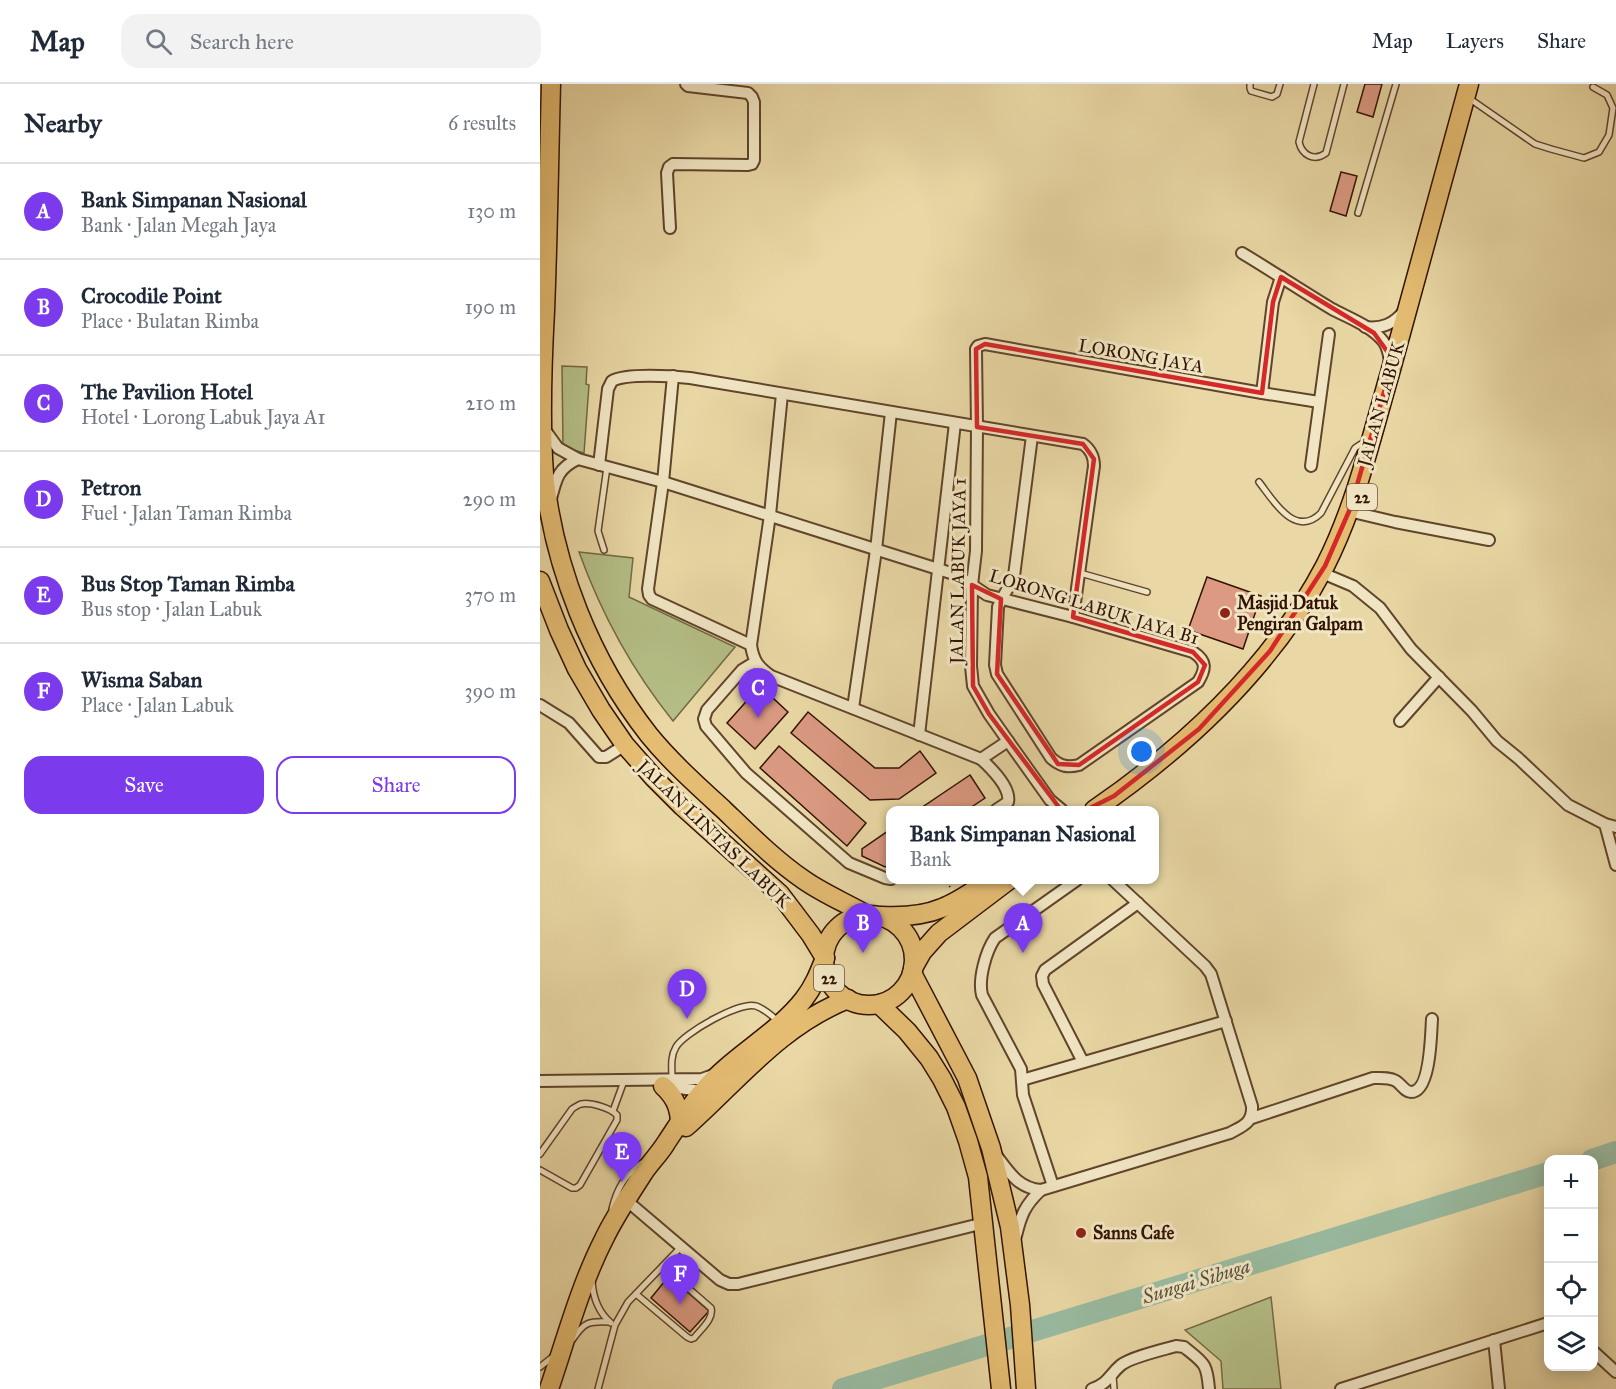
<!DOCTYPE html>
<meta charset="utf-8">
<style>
body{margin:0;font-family:"IM FELL Great Primer",serif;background:#f2f2f3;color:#1f2937}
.controls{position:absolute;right:18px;bottom:18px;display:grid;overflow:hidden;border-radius:12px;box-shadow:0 3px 15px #0003}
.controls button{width:54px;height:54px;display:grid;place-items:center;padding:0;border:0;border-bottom:2px solid #e0e1e3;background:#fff;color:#1f2937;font:30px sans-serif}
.you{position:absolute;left:602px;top:668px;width:21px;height:21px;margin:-15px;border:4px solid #fff;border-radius:50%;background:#1a73e8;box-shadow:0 0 0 9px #1a73e833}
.badge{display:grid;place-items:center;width:39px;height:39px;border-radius:50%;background:#7c3aed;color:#fff;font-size:20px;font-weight:700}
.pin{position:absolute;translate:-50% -50px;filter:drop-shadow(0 2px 3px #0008)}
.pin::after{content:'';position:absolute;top:32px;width:21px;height:18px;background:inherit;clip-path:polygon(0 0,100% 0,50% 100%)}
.popup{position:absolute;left:346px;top:722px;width:273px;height:78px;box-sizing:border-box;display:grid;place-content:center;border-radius:12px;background:#fff;filter:drop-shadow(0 2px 4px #0005);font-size:20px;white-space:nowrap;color:#747a83}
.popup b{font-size:22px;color:#1f2937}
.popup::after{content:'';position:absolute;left:50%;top:100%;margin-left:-12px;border:12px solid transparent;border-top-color:#fff}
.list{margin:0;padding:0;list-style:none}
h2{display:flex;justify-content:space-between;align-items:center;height:78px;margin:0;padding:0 24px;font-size:26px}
h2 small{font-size:20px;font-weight:400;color:#747a83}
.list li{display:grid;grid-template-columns:39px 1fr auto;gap:18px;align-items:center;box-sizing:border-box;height:96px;padding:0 24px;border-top:2px solid #e0e1e3}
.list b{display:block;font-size:22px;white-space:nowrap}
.list p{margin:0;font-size:20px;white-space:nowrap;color:#747a83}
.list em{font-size:20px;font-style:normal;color:#747a83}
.actions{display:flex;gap:12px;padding:18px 24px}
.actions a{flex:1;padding:14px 0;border:2px solid #7c3aed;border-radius:18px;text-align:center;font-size:21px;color:#7c3aed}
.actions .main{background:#7c3aed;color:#fff}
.icon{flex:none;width:33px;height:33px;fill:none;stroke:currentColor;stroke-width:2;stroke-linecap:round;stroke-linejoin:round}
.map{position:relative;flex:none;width:1076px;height:1305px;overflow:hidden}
header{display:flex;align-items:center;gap:36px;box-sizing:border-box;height:84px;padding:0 30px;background:#fff;border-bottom:2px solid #e0e1e3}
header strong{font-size:28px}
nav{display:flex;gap:33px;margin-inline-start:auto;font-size:21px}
.search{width:420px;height:54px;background:#f2f2f3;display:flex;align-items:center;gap:15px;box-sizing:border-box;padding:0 21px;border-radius:18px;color:#747a83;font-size:22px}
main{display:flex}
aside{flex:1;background:#fff}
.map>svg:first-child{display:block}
.green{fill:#b5bf87;stroke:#746944;stroke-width:1.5}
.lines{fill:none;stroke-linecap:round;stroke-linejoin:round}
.river{stroke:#99bba1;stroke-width:22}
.building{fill:#dc9a83;stroke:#321302;stroke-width:1.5}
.service-casing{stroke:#60442b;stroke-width:8}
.minor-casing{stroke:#60442b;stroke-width:14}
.primary-casing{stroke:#321302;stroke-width:21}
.trunk-casing{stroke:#321302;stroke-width:21}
.path{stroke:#321302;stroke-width:2;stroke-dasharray:4.5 3;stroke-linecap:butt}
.service{stroke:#f1e6c4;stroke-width:5}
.minor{stroke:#f1e6c4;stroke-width:10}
.primary{stroke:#e4bc72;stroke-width:18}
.trunk{stroke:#e4bc72;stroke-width:18}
.marked{fill:none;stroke:#d62828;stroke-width:4.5;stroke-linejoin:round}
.poi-dot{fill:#8f2418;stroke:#f1e6c4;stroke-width:2}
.labels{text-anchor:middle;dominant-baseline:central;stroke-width:6;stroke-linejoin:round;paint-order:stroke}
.shield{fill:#f1e6c4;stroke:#6b523c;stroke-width:1.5}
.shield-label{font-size:16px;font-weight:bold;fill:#321302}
.street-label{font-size:18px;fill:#321302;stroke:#f1e6c4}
.poi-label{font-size:18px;font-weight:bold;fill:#321302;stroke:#f1e6c4;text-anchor:start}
.water-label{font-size:20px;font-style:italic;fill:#564e3a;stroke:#f1e6c4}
</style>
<header>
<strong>Map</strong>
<div class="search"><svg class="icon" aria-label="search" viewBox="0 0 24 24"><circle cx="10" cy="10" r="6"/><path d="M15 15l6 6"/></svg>Search here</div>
<nav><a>Map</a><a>Layers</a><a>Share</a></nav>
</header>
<main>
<aside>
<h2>Nearby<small>6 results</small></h2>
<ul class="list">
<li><span class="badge">A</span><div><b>Bank Simpanan Nasional</b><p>Bank · Jalan Megah Jaya</p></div><em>130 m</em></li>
<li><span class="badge">B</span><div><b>Crocodile Point</b><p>Place · Bulatan Rimba</p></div><em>190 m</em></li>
<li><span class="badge">C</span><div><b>The Pavilion Hotel</b><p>Hotel · Lorong Labuk Jaya A1</p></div><em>210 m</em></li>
<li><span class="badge">D</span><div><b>Petron</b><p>Fuel · Jalan Taman Rimba</p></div><em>290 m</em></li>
<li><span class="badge">E</span><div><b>Bus Stop Taman Rimba</b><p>Bus stop · Jalan Labuk</p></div><em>370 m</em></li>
<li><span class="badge">F</span><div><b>Wisma Saban</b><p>Place · Jalan Labuk</p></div><em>390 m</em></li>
</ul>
<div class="actions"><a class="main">Save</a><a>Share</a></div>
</aside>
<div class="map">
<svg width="1076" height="1305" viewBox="0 0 1076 1305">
<rect width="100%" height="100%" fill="#e9d8a5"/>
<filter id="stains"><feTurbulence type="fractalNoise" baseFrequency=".00333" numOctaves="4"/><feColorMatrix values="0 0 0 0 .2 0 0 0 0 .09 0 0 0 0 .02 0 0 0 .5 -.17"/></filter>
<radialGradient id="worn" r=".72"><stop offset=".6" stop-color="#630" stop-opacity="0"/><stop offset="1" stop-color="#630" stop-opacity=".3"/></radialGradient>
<!-- green -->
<g class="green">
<path d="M22,282L47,283L46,300L49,301L44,369L23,363Z"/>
<path d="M39,468L93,474L89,513L195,563L133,637C92,586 61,529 39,468Z"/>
<path d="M731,1213L741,1305H683L681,1277L645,1246Z"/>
</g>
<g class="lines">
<!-- river -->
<g class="river">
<path d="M1052,1076L1076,1068"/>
<path d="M303,1305L1008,1089"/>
</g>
</g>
<!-- building -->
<g class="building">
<path d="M825,0H842L833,33L817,28Z"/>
<path d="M801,88L817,92L806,132L790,127Z"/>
<path d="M667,493L721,512L703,565L648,546Z"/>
<path d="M220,602L248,628L215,665L187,639Z"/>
<path d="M268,628L335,684H359L380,667L396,689L359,715L330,716L251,649Z"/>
<path d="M239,662L326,739L307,762L220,684Z"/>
<path d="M430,691L445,714L427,726H378Z"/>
<path d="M351,745V779L345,783L322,772V765Z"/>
<path d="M129,1192L169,1227L150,1248L111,1214Z"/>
</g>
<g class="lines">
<defs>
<g id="service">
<path d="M710,0V4L711,7L732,13L737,10L740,0"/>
<path d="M774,0L759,58C762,71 774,78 786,69L804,0"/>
<path d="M933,17L995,60L1011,65L1044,74L1059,68L1069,51L1073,24L1067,11L1053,3"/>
<path d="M818,129L856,0"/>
<path d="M719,398C733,416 755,455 781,429L815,364L821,360H825"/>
<path d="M64,466L58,447L67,383"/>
<path d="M540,489L607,508"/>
<path d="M132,995C132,984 130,973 136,963C144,949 200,917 216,922C225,925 232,932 239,938"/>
<path d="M73,1027L84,997"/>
<path d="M0,1070L32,1025C35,1023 38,1021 41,1020C51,1018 70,1024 77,1031V1036L40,1101L36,1104H32L0,1086"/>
<path d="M72,1125C77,1104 85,1091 102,1079"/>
<path d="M52,1197C53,1213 58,1228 71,1239"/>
<path d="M96,1210L147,1253L151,1255L154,1254C161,1245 174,1235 171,1224L123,1182"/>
<path d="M33,1255C44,1238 49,1237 69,1238"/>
<path d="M0,1283L14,1272"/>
<path d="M573,1292L574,1305"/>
<path d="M58,1305L75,1241L88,1218L141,1163"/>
</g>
<g id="minor">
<path d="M130,144L127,89L129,83L133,80L208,81L212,80L214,76V18L212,13L208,9L148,2L146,0"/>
<path d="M702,169C732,187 762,207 792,225C809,234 831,242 843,257C848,263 849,270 850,278"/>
<path d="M825,243C842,245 854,240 864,227"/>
<path d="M133,292L123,398L108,505L109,511L112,515L211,561"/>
<path d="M722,309L779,318"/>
<path d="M242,310L230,431L211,561C213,576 218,583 231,592L441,675L468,657"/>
<path d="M5,346L18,364L38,375L123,398L417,491L447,511L533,533L653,568C667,577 666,585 658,598L539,681C527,684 520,682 511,674L457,590L455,581L458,523C462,512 470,503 474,492L492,352"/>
<path d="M59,381L68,305L72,297C86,289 132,292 150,294L543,360C551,366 554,372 554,382L533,533"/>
<path d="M771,382L789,250"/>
<path d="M11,415C16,395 18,384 38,375"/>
<path d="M817,429L855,438L949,456"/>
<path d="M787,491L813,502L840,524L871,565L932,627L957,657L978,674L1028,721L1065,740L1076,743"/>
<path d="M215,578L202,586L167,626L164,635L166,642L206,689L309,779L345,794L351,795"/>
<path d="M0,621L29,639L59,673H66L85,661"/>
<path d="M313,624L336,466L351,328"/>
<path d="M860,637L899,593"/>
<path d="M379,651L415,339"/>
<path d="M441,675C451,684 471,704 468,718L456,726"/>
<path d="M522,726L510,716L468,657L449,630L433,602L431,582L432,501L436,467L437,343L436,265L438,262L445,260L722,309L733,218L741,193"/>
<path d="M1065,740L1076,781"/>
<path d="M543,978L503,900L502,892L505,886L598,819"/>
<path d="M482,996L686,937"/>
<path d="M0,997L162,995L173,991"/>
<path d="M123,1002L162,1007"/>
<path d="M712,1034L833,994C841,994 849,993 856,997C861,1000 865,1008 871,1008C891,1008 891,948 892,935"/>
<path d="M456,1071C469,1088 478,1104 501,1106L690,1049C703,1042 713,1039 712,1022L671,890L665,882L573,796"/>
<path d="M513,1102L483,1011L481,985L442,911C438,895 446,867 455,854L537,796"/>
<path d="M86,1116L180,1196L189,1200H198L444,1139"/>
<path d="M476,1152C481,1131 485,1121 501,1106"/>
<path d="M954,1256L959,1305"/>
<path d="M1054,1268L1076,1288"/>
<path d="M552,1305C569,1299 569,1291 581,1281C591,1273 622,1266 636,1262L644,1263C664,1279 667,1279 669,1305"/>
<path d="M801,1305L1008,1239"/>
</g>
<g id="primary">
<path d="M11,0C9,76 8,151 5,227C2,281 0,336 4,390C14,484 51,577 109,651C131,678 158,702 184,726C209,750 235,776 264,796C284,810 306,819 327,831"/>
<path d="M0,497L19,546L37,585L61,626L85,661L114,694L142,722L240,810L271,851L285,874"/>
<path d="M372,889L427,994L451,1064L470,1143L480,1221L486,1305"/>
<path d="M339,920L367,947L389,974L402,995L416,1023L428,1057L438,1093L461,1305"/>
</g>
<g id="trunk">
<path d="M554,726C647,662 732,583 785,482C816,421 831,354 850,289C877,193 902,96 929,0"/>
<circle cx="329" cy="876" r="45"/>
<path d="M342,832C363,833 383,832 402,824C418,818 433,807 447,798"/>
<path d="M373,884L382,868L399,849L469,796"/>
<path d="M123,1002C134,1012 139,1022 140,1037"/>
<path d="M146,1043C199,996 240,942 308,915"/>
<path d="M9,1305C26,1255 40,1202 64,1155C75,1132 90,1110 104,1088C111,1078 120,1069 126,1059C138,1041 149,1023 163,1007C192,972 237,950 264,915C274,902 279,889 285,874"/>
</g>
</defs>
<!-- service casing -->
<use href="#service" class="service-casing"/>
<!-- minor casing -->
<use href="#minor" class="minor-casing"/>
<!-- primary casing -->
<use href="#primary" class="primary-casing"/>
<!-- trunk casing -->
<use href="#trunk" class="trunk-casing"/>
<!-- path -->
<path class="path" d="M405,796L410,803"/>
<!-- service -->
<use href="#service" class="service"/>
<!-- minor -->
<use href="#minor" class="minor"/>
<!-- primary -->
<use href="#primary" class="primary"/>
<!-- trunk -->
<use href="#trunk" class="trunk"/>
</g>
<!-- marked area -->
<path class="marked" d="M741,193L834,249L849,270L850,288L810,425L785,482L730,567L659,645L574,712L540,729L521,726L449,630L433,602L432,501L461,515L457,590L518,680L539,681L658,598L665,581L653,568L533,533L554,375L543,360L437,343L436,265L445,260L722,309L733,218Z"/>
<!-- markers -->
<g class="poi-dot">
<circle cx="685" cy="529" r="6"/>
<circle cx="541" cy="1149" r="6"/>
</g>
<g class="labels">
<!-- shield labels -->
<g class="shield">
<rect x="807" y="400" width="30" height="26" rx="4.5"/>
<rect x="274" y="881" width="30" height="26" rx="4.5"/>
</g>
<g class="shield-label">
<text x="822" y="413">22</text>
<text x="289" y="894">22</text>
</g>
<!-- street labels -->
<g class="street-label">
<text transform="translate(601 272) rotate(10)">LORONG JAYA</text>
<text transform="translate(841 320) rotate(-74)">JALAN LABUK</text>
<text transform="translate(418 487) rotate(-89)">JALAN LABUK JAYA 1</text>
<text transform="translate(554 523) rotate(17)">LORONG LABUK JAYA B1</text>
<text transform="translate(174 750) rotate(44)">JALAN LINTAS LABUK</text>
</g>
<!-- poi labels -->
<g class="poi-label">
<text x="697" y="519">Masjid Datuk<tspan x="697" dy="21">Pengiran Galpam</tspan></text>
<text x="553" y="1149">Sanns Cafe</text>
</g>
<!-- water labels -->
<g class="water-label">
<text transform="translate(656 1197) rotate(-17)">Sungai Sibuga</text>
</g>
</g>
<rect width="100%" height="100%" filter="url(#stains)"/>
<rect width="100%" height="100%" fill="url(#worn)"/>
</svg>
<div class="controls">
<button>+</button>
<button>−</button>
<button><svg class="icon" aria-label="locate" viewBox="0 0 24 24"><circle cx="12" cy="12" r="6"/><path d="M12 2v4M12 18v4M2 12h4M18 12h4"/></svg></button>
<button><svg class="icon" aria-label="layers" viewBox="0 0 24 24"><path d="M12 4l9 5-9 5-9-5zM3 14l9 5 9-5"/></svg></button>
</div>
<div class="you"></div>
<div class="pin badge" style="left:483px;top:869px">A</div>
<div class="popup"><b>Bank Simpanan Nasional</b>Bank</div>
<div class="pin badge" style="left:323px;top:869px">B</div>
<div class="pin badge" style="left:218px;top:634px">C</div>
<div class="pin badge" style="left:147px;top:935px">D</div>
<div class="pin badge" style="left:82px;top:1098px">E</div>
<div class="pin badge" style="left:140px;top:1220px">F</div>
</div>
</main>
